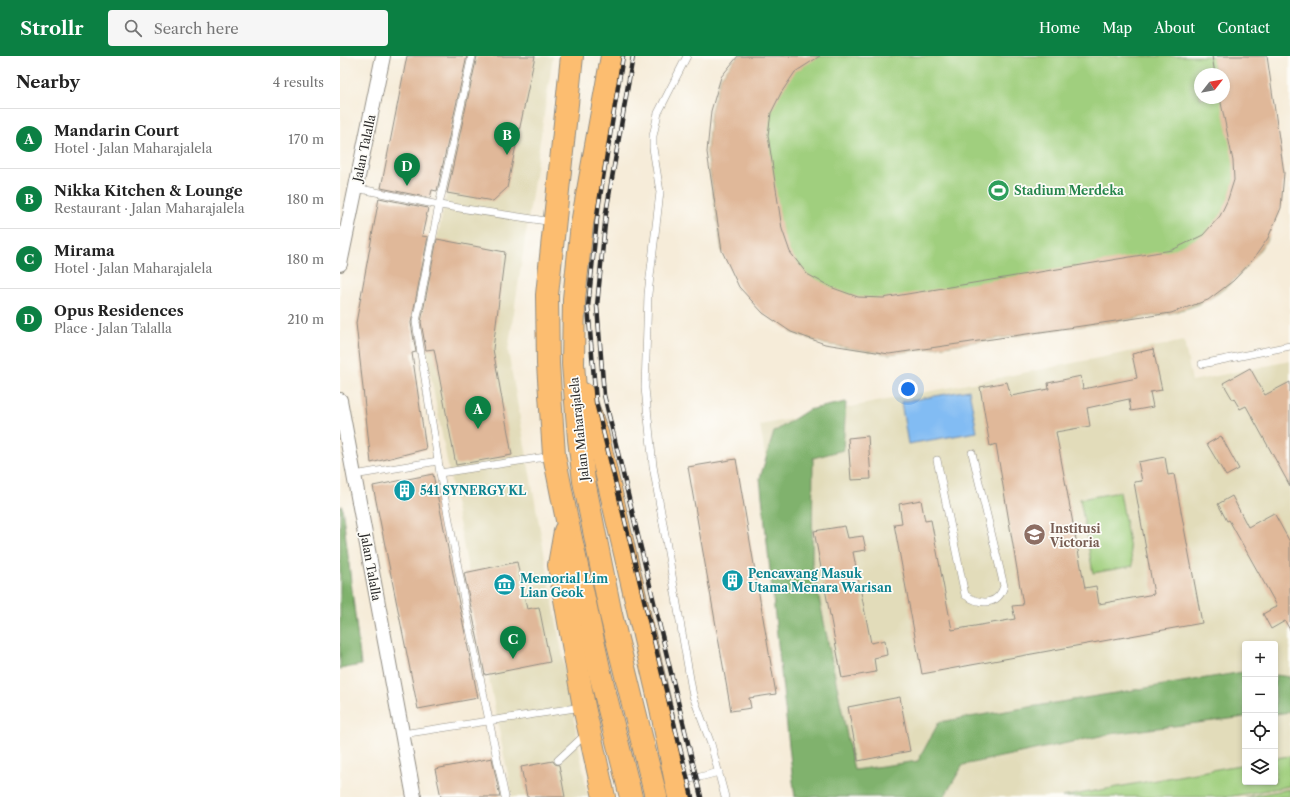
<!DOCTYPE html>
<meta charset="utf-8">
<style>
body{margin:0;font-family:"Libre Caslon Text",serif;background:#f6f6f6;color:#222}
.controls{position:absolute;right:12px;bottom:12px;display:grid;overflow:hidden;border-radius:4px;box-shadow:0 2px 6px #0003}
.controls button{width:36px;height:36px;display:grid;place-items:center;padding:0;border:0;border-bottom:1px solid #e0e0e0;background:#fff;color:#222;font:20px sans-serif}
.compass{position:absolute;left:854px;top:12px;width:36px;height:36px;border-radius:50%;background:#fff;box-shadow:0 2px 6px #0003;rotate:59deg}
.you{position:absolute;left:568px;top:333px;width:14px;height:14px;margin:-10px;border:3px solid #fff;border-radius:50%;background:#1a73e8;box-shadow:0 0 0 6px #1a73e833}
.badge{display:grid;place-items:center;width:26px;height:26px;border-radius:50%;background:#0b8043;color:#fff;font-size:13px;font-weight:700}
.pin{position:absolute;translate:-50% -33px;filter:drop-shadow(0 1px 2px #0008)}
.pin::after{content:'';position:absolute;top:21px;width:14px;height:12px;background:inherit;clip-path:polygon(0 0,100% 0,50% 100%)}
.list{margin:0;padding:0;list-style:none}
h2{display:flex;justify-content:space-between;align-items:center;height:52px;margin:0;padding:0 16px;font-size:17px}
h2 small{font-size:13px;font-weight:400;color:#767676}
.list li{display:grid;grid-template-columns:26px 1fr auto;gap:12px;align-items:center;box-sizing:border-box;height:60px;padding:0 16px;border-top:1px solid #e0e0e0}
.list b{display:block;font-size:15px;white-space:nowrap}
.list p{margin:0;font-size:13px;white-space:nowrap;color:#767676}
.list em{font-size:13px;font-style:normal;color:#767676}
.icon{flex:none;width:22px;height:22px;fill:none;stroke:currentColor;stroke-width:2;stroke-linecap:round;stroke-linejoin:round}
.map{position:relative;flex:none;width:950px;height:741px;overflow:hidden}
header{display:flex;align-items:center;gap:24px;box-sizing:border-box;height:56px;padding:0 20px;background:#0b8043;color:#fff}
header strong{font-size:19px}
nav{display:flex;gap:22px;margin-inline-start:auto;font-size:14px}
.search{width:280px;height:36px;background:#f6f6f6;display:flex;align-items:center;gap:10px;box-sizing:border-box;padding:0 14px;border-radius:4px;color:#767676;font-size:15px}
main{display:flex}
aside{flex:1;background:#fff}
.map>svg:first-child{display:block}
.built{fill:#e2dcba;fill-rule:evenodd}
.green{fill:#a0cf7e;stroke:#667d54;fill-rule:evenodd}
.forest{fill:#80b26d;stroke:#566e4c}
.water{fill:#82bcf3;stroke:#56748f}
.building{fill:#e0b899}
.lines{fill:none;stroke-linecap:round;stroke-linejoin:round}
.service-casing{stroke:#908c82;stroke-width:8}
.minor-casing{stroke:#908c82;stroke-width:16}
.trunk-casing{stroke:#908c82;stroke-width:24}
.service{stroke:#fff;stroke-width:7}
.minor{stroke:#fff;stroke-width:14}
.trunk{stroke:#fcbd6f;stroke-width:22}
.rail-casing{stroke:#2b2b2b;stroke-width:4.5}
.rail{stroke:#fdfcf7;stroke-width:3;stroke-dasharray:9;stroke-linecap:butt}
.labels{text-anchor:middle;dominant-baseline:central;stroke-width:3.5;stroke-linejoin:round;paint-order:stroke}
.street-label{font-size:12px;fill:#2b2b2b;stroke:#fdfcf7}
.leisure-label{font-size:12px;font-weight:bold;fill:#27864d;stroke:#fdfcf7;text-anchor:start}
.culture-label{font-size:12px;font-weight:bold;fill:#0d838f;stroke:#fdfcf7;text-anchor:start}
.education-label{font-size:12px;font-weight:bold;fill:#785e54;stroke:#fdfcf7;text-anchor:start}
</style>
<header>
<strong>Strollr</strong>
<div class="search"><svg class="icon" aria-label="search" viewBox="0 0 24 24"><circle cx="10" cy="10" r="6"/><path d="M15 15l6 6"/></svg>Search here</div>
<nav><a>Home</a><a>Map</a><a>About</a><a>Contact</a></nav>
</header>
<main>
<aside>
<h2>Nearby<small>4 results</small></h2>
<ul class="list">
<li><span class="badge">A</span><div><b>Mandarin Court</b><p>Hotel · Jalan Maharajalela</p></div><em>170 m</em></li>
<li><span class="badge">B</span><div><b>Nikka Kitchen &amp; Lounge</b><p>Restaurant · Jalan Maharajalela</p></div><em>180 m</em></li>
<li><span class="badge">C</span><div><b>Mirama</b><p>Hotel · Jalan Maharajalela</p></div><em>180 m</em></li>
<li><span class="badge">D</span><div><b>Opus Residences</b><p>Place · Jalan Talalla</p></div><em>210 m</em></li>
</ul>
</aside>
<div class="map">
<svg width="950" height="741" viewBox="0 0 950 741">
<rect width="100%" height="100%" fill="#fdfcf7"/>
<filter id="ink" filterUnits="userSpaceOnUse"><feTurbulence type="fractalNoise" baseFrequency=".025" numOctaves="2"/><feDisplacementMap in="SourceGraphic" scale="8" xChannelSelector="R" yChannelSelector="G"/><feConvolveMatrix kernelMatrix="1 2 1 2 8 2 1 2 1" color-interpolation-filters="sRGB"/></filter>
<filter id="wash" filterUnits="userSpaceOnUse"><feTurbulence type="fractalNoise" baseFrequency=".012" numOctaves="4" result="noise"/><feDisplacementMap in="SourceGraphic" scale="16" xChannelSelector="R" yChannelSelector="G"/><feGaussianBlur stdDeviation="0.9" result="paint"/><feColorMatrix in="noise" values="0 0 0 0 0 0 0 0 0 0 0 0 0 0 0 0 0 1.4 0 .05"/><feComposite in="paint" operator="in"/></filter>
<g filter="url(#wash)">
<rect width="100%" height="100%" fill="#f6ecd9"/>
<!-- built -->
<g class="built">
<path d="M135,0H213L168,295L248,741H172L80,265Z"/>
<path d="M844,285L852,325L950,305V741H456L479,732L420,369ZM905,588H935V726H905Z"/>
</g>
<!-- green -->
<g class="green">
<path d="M398,0H927L928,182C912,206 894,228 869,243C858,250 843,253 831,257L549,298L485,288L451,276L382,195L367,96L371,55L381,21ZM860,18H884V42H860Z"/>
<path d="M780,436L793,510L753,517L740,443Z"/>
<path d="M950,700V730L887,741H722L905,708V726H935V702Z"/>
<path d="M950,733V741H905Z"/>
</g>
<!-- forest -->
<g class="forest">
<path d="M506,346L503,394L473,402L472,507L514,714L578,705L599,666L903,616H905V661L770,678L623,709L604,741H455L452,717L420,422L434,376L468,354Z"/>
<path d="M2,450L21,609L0,613V451Z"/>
<path d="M935,619L950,621V656L935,658Z"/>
</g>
<!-- water -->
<path class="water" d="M629,334L637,376L568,388L561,346Z"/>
<g id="blocks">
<!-- building -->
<g class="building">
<path d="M67,0H127L97,135L92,134L90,142L41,132Z"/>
<path d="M137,0H195L167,132L153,145L107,137Z"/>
<path d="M398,0H480L455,16L441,37L431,57L428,79L442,173L450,196L467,218L493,232L518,241L543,242L832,194L863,179L880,160L888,143L894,124L893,105L880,42H884V18H875L872,0H927L944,117L941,152L928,182L912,205L893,225L868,244L831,257L549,298L485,288L451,276L423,257L399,231L382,195L367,96L371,55L381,21Z"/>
<path d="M39,142L88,152L82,180L88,181L71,267L76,296L72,297L86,393L31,407L16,267Z"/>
<path d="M97,183L165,196L153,293L172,399L116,409L94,293L86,294L81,266Z"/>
<path d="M813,293L822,334L810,336L813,351L791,355L789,343L747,352L750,370L716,376L745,532L756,530L759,548L814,538L794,426L802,425L798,406L825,401L828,419L834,418L862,567L582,618L554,468L562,467L559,448L581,444L585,465L591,464L612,574L675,563L672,550L683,549L656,388L650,390L640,331L667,326L671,340L709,333L708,327L741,320L743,333L797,322L792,298Z"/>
<path d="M910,312L925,339L950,326V430L906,350L900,353L894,343L893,344L883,327Z"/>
<path d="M528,380L531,423L511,424L508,382Z"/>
<path d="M881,380L899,413L886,420L867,388Z"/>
<path d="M396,403L436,638L409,642L411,652L391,655L348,411Z"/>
<path d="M93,418L138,642L78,653L33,430Z"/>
<path d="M892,440L908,471L934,457L950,486V574L945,565L931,573L923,558L937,550L889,464L887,465L878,448Z"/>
<path d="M505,470L508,482L523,480L526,494L513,496L531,587L545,584L547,599L534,602L536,616L502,622L474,475Z"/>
<path d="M177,506L187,553L199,551L210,606L145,619L124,517Z"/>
<path d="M560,641L570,695L518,705L508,651Z"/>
<path d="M152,702L160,741H101L95,713Z"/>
<path d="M213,705L215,708L219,709L225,741H187L181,711Z"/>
</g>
</g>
</g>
<g filter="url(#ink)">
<use href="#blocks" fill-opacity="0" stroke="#908c82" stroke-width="1"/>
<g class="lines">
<defs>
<g id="service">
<path d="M132,0L99,149L76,266L100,417L128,564L165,741"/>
<path d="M347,0L318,57L313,80V92L320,136L308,238L305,332L313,410L353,640L371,688L385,741"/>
<path d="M16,132L99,149L213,166"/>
<path d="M862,308L950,290"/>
<path d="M597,404L625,539C640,549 658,550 664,530L632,397"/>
<path d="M100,417L212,400"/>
<path d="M14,419L98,405"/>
<path d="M62,678L242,651"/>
<path d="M218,704L246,678"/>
<path d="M339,725L360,721L379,716"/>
</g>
<g id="minor">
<path d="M0,208L43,0"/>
<path d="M0,344L74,741"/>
</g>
<g id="trunk">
<path d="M232,0L207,239L208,308L214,399L227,464L260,617L291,741"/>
<path d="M272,0L242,168L234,243L233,308L239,383L244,425L271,559L316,741"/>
<path d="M243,338L257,377L261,394L321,652L339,741"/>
<path d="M225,475L219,509L244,651L264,741"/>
</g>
</defs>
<!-- service casing -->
<use href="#service" class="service-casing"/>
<!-- minor casing -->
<use href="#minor" class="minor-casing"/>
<!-- trunk casing -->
<use href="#trunk" class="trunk-casing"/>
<!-- service -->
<use href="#service" class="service"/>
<!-- minor -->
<use href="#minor" class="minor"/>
<!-- trunk -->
<use href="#trunk" class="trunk"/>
<defs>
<g id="rail">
<path d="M283,0L258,153L248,251L256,346L352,741"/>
<path d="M293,0L266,157L257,250L264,339L361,741"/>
</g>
</defs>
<!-- rail casing -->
<use href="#rail" class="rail-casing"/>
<!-- rail -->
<use href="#rail" class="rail"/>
</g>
</g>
<!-- icons -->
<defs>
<symbol id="stadium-disc" viewBox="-11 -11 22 22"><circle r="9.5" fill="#2e9e5b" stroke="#fdfcf7"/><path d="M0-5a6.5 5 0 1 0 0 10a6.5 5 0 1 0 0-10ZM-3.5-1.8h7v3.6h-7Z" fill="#fff"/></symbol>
<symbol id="building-disc" viewBox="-11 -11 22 22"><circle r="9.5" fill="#0f9aa8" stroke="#fdfcf7"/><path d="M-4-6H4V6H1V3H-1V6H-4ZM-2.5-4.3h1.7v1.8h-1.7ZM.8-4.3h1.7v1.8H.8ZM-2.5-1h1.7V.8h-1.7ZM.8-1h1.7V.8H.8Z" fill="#fff"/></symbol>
<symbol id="school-disc" viewBox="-11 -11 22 22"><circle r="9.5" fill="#8d6e63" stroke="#fdfcf7"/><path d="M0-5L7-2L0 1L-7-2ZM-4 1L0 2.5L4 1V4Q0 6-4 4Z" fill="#fff"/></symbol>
<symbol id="museum-disc" viewBox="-11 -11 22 22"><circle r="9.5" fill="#0f9aa8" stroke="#fdfcf7"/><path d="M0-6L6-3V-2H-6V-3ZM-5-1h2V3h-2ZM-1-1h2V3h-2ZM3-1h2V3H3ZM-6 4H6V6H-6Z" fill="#fff"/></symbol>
</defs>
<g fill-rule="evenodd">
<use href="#stadium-disc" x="646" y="122" width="25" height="25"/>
<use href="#building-disc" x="52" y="422" width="25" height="25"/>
<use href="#school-disc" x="682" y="466" width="25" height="25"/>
<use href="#building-disc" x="380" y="512" width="25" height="25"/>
<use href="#museum-disc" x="152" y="516" width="25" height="25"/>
</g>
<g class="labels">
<!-- street labels -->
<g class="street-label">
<text transform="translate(24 92) rotate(-78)">Jalan Talalla</text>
<text transform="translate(239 373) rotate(-96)">Jalan Maharajalela</text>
<text transform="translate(31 511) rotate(80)">Jalan Talalla</text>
</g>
<!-- leisure labels -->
<g class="leisure-label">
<text x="674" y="134">Stadium Merdeka</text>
</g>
<!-- culture labels -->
<g class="culture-label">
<text x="80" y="434">541 SYNERGY KL</text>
<text x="408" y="517">Pencawang Masuk<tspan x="408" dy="14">Utama Menara Warisan</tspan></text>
<text x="180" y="522">Memorial Lim<tspan x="180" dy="14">Lian Geok</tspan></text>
</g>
<!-- education labels -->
<g class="education-label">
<text x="710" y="472">Institusi<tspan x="710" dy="14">Victoria</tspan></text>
</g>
</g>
</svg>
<div class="controls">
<button>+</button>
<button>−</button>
<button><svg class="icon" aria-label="locate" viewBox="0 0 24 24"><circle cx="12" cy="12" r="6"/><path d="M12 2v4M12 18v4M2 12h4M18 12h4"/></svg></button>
<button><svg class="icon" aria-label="layers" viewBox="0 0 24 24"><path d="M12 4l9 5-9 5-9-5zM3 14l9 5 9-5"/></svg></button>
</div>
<svg class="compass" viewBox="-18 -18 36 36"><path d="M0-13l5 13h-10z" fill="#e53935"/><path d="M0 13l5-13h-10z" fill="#767676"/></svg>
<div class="you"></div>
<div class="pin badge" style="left:138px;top:373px">A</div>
<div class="pin badge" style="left:167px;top:99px">B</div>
<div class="pin badge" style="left:173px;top:603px">C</div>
<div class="pin badge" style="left:67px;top:130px">D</div>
</div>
</main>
